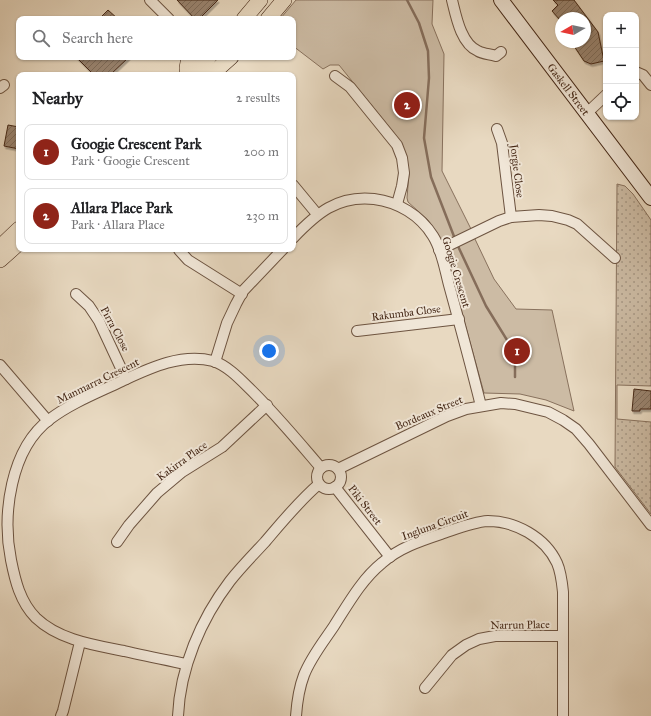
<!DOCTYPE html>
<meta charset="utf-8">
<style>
body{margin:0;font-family:"IM FELL Great Primer",serif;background:#f6f6f6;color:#202124}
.controls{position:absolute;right:12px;top:12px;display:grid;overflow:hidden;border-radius:8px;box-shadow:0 1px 3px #0004}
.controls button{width:36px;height:36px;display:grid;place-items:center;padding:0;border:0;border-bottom:1px solid #e0e0e0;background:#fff;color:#202124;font:20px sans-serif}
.compass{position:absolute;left:555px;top:12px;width:36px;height:36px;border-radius:50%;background:#fff;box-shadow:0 1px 3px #0004;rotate:261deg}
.you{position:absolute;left:269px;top:351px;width:14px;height:14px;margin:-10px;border:3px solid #fff;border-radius:50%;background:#1a73e8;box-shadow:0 0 0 6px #1a73e833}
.badge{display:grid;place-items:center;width:26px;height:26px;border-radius:50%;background:#8f2418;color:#fff;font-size:13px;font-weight:700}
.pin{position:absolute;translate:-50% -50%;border:2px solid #fff;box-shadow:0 1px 4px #0006}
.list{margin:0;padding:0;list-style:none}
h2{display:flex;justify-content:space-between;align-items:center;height:52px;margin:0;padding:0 16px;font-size:17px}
h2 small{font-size:13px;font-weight:400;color:#757577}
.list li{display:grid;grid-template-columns:26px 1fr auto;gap:12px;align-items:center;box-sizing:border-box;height:56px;margin:0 8px 8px;padding:0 8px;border:1px solid #e0e0e0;border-radius:8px}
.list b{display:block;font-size:15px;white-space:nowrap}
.list p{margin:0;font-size:13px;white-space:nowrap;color:#757577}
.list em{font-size:13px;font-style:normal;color:#757577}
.icon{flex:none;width:22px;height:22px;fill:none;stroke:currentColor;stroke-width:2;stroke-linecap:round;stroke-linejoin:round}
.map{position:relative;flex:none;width:651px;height:716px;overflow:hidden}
.search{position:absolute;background:#fff;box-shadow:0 1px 3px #0004;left:16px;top:16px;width:280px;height:44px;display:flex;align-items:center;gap:10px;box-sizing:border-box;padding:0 14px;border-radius:8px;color:#757577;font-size:15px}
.panel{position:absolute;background:#fff;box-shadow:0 1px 3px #0004;left:16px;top:72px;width:280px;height:180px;border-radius:8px}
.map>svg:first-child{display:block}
.grass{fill:url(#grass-dots);stroke:#88715d}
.park{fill:#ccbba4;stroke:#88715d}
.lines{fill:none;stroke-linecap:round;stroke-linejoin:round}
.stream{stroke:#856d5a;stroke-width:2.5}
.building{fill:url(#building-hatch);stroke:#442716;filter:url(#shadow)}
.street-casing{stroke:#6d5441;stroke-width:12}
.secondary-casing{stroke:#442716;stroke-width:16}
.primary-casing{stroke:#442716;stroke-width:16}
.street{stroke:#f0e6d7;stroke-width:10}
.secondary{stroke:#f0e6d7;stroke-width:14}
.primary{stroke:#e8d9c1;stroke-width:15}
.labels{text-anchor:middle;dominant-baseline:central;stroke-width:4;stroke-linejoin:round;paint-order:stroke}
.street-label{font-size:11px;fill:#442716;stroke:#f0e6d7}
</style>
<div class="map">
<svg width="651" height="716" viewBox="0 0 651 716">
<defs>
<pattern id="grass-dots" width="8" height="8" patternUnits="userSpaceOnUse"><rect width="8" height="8" fill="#ccbba4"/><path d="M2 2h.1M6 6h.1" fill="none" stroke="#a79885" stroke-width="1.8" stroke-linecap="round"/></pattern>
<pattern id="building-hatch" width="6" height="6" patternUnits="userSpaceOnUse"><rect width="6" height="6" fill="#99846f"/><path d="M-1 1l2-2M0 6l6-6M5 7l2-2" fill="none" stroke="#7e6c5a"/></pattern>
<filter id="shadow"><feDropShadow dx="1.5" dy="2.5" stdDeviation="0" flood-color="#0004"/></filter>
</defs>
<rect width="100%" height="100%" fill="#e8d9c1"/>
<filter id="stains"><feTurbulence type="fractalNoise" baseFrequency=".005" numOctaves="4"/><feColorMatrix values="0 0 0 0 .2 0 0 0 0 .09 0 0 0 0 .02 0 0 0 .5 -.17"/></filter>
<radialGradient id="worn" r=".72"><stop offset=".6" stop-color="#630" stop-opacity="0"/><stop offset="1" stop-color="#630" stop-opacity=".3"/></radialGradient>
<!-- grass -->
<path class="grass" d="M617,184L625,186L633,194L651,220V386L617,385V419L651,422V514L615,467Z"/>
<!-- park -->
<g class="park">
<path d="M296,0H433L432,24L444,54L442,171L472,231L442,246L439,236L428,220L408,202L407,198L409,173L407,161L394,133L339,65H330L323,69L293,46V19H280Z"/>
<path d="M474,237L494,279L516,309L552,310L574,411L546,400L520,394L484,393L445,251Z"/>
</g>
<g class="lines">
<!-- stream -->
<g class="stream">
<path d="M407,0L419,23L428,51L429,78L424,138L431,177L455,239"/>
<path d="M457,244L486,306L512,348L515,364V377"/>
</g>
</g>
<!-- building -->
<g class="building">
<path d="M177,0H218L199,19H195Z"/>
<path d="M553,0H574L598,32L604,61L591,64L584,61L574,46L578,42H585V18H561L560,20L552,11L558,5Z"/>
<path d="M108,10L118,19H99Z"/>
<path d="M76,57H129L110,75H94Z"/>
<path d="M8,125L19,127V149L4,146Z"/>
<path d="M634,389L651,391V409H640V411H632Z"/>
</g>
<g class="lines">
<defs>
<g id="street">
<path d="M150,0L169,19"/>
<path d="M452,0C456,16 461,44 478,51C483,54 490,54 496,56L501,52"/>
<path d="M636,72L643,75L651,85"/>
<path d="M335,76L350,87L397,145L402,158L404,173L402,186L397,204"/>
<path d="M0,88L4,85"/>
<path d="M587,113L606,95"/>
<path d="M497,129L502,143L511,217"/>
<path d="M293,185L317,214"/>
<path d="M293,238C316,214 337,195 374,199C398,202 420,215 433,236C442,250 445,270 449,285C460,325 471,366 481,406"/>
<path d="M179,250L188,260L242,294"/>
<path d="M439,250L499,221L511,217L539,215L552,216L568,220L577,224L615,258"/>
<path d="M76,294L89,306L99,321L126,379"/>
<path d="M357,331L459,319"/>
<path d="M215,362L227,323L236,304L243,291L283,249"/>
<path d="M0,365L48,421"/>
<circle cx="329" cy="477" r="12"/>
<path d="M338,469L447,416L466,409L501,403L515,404L548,412L563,420L576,429L589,444L651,525"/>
<path d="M335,487L390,557"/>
<path d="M117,542L129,525L157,493L182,472L222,447L267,405"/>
<path d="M186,664C166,660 145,656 124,651C94,645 59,640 36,618C20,602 15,580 11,560C2,515 10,449 50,419C71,403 97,393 122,381C150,368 181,353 213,361C226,365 238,377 247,386C274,412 297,440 321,468"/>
<path d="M425,688L452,655L466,645L479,639L495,636H563"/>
<path d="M61,716L63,711L80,642"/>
<path d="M178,716C180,668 201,619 230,581C241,567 253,555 265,542C282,522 299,501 319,484"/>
<path d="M296,716C297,702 299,688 304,675C311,657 324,641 334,626C348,604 362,579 382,563C399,548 420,541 441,534C456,529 472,522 488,521C515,521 545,537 557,563C561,572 562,582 563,592V716"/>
</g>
<g id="secondary">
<path id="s1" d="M501,0L651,198"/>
</g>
<g id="primary">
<path d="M244,19L260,0"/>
<path d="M268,19L284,0"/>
<path d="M188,75L187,68L189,57"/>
<path d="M192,75L209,57"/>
<path d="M211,75L231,57"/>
<path d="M0,247L19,229"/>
<path d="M0,260L19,243"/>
</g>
</defs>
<!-- street casing -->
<use href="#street" class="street-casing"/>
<!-- secondary casing -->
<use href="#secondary" class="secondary-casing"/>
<!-- primary casing -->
<use href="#primary" class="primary-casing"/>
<!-- street -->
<use href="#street" class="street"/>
<!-- secondary -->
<use href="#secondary" class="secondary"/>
<!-- primary -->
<use href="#primary" class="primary"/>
</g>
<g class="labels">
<!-- street labels -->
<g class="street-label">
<text stroke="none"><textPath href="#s1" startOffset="112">Gaskell Street</textPath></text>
<text transform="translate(517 171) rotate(83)">Jorgie Close</text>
<text transform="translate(456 272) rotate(73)">Googie Crescent</text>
<text transform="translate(406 313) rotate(-7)">Rakumba Close</text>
<text transform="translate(115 329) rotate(62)">Pirra Close</text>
<text transform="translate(98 381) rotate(-26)">Manmarra Crescent</text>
<text transform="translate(429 413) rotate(-23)">Bordeaux Street</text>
<text transform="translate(182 461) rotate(-36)">Kakirra Place</text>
<text transform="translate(365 505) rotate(52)">Piki Street</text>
<text transform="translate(435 525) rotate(-20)">Ingluna Circuit</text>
<text transform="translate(520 625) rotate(-1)">Narrun Place</text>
</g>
</g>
<rect width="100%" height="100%" filter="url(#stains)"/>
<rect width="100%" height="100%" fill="url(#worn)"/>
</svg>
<div class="controls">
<button>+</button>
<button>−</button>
<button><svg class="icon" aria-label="locate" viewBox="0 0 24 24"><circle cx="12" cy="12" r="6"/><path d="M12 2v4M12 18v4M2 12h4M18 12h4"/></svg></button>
</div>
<svg class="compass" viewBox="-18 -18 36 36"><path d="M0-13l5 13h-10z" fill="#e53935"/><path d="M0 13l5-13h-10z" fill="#757577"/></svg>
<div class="you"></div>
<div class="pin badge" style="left:517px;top:351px">1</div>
<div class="pin badge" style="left:407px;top:105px">2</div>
<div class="search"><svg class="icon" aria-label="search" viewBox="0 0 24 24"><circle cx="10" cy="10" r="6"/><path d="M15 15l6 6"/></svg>Search here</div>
<section class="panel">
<h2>Nearby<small>2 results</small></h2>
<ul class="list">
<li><span class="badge">1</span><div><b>Googie Crescent Park</b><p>Park · Googie Crescent</p></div><em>200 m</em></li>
<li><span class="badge">2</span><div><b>Allara Place Park</b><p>Park · Allara Place</p></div><em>230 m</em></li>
</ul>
</section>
</div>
